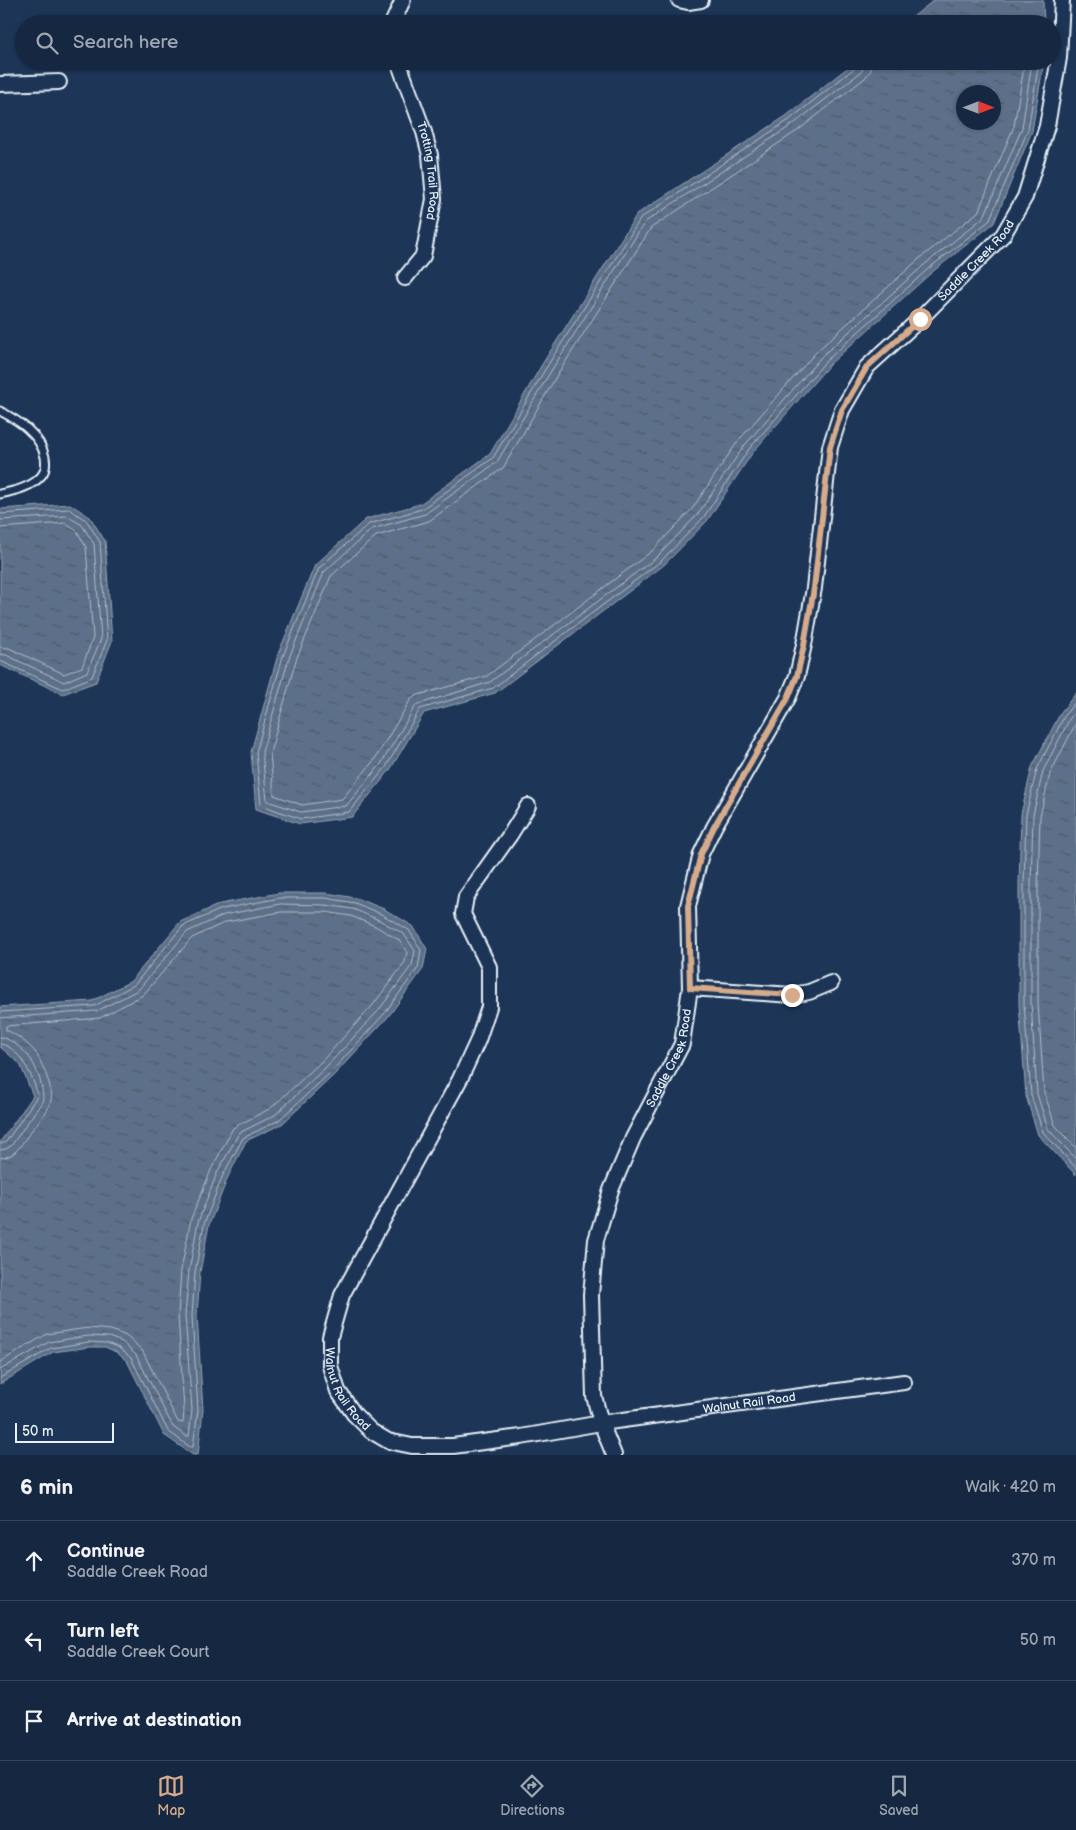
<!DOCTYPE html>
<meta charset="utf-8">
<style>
body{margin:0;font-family:"Balsamiq Sans",sans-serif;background:#1f3048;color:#f1f3f6}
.compass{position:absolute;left:956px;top:85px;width:45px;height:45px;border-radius:50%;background:#162841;box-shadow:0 1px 4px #0004;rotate:90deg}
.scale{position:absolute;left:15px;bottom:12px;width:99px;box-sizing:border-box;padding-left:5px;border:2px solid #e8f1f8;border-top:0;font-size:14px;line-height:18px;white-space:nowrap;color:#e8f1f8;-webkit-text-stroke:4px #1d3557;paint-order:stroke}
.stop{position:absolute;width:15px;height:15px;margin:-11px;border:4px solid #d6ab8b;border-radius:50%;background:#fff}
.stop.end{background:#d6ab8b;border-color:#fff;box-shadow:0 1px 5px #0008}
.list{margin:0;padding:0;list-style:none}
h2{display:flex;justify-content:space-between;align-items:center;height:65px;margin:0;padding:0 20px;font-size:21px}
h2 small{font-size:16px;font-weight:400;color:#9ea6b1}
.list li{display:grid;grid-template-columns:32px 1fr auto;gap:15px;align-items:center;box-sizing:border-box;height:80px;padding:0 20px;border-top:1px solid #35445a}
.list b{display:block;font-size:19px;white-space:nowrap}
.list p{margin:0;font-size:16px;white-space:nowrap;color:#9ea6b1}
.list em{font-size:16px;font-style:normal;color:#9ea6b1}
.icon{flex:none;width:28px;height:28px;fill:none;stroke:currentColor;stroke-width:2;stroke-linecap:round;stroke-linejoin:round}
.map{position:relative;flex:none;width:1076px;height:1455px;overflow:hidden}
.search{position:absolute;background:#162841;box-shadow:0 1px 4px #0004;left:15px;right:15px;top:15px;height:55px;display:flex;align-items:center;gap:12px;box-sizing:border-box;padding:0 18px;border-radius:28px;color:#9ea6b1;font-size:19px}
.sheet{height:305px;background:#162841}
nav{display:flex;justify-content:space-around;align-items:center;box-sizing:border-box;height:70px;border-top:1px solid #35445a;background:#162841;font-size:14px;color:#9ea6b1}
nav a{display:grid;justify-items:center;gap:2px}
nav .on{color:#d6ab8b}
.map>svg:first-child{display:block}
.water{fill:url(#water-ripples);stroke:#95a4b5;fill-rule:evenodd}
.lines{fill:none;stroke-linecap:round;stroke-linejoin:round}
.shore{stroke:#b0bdcc;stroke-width:1}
.lane-casing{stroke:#e8f1f8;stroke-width:11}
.street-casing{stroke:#e8f1f8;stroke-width:18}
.lane{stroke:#1d3557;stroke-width:7}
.street{stroke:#1d3557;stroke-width:14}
.route{stroke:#d6ab8b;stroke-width:6}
.labels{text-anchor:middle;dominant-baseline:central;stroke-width:5;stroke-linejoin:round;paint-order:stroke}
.street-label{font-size:12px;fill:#e8f1f8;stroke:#1d3557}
</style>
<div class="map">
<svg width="1076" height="1455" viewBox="0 0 1076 1455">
<defs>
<pattern id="water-ripples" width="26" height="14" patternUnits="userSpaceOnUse" patternTransform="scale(1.25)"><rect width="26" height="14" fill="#5d7089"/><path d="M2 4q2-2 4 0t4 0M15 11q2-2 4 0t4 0" fill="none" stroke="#505a66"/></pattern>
</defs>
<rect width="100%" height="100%" fill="#1d3557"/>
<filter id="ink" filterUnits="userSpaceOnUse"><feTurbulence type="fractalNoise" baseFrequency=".02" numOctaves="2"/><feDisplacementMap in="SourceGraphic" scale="10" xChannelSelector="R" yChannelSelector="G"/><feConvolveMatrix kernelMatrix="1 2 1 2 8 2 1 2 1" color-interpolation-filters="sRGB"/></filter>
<g filter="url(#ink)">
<!-- water -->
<g class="water">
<path d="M934,0H1043L1044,24H904Z"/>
<path d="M856,61H1044L1032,131L994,223L931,273L830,364L753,452L707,521L664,565L495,693L424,713L390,770L352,817L300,824L256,809L251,752L278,654L315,565L366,519L420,504L490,454L541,366L637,214L786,116ZM994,92V122H964V92Z"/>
<path d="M70,504L90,517L105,541L112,641L96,682L63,694L0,665V509Z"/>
<path d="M1076,693V1175L1038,1135L1026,1096L1019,1004V884L1021,814L1032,767L1061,712Z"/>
<path d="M279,893H326L356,898L384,909L413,926L427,949L423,969L388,1017L334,1075L282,1124L246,1141L228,1177L209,1225L200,1272L197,1315L203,1410L198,1455H193L164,1435L127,1361L116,1352L105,1347H90L53,1352L0,1384V1142L33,1096L20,1064L0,1047V1007L92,1001L131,981L180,922L220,904Z"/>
</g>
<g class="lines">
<!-- shore -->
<g class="shore">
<path d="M859,61L856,67L789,120L641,218L546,368L493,458L422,509L369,524L319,568L283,656L256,752L261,805L301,819L349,812L386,767L420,709L493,688L661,561L703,518L749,449L827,360L928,269L989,221L1028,130L1039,61"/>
<path d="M865,61L864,67L861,72L792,125L645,222L551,371L497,462L425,514L372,529L324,572L289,658L262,752L267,801L301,812L346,806L381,764L416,705L490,682L657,557L698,514L744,446L822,356L924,265L984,217L1022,128L1032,61"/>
<path d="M872,61L871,70L865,78L797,131L651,228L557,375L503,468L429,521L376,536L331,576L296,660L270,753L274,795L302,805L342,799L375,759L411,699L418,695L487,676L652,551L692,509L738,441L817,351L919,259L978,212L1014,126L1025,61"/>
<path d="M0,514L69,509L87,521L100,542L107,640L92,677L63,689L0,661"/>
<path d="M0,520L67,516L82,525L94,544L101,639L87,672L64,682L6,655L0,654"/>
<path d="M0,528L65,523L77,531L86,547L93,638L82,667L64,674L9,648L0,647"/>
<path d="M1076,701L1065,715L1037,769L1026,815L1024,884V1004L1031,1095L1043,1132L1076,1168"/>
<path d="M1076,711L1070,718L1043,771L1033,815L1031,884V1003L1037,1094L1048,1129L1076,1159"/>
<path d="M1076,723L1050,774L1040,816L1038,885V1003L1044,1092L1055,1125L1076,1148"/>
<path d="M0,1012L94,1006L134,985L183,926L222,909L280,898H326L355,903L381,914L409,930L421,950L418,968L384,1014L331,1072L279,1120L243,1138L223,1175L204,1224L195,1272L192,1316L198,1410L193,1447H190L168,1431L131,1358L119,1348L107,1343L89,1342L51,1348L0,1378"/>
<path d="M0,1018L97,1011L138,990L187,932L224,915L280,904L325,905L353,909L379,920L404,934L415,951L412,965L379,1010L326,1067L275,1115L239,1133L217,1173L198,1222L189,1271L185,1315L192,1410L189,1436H186L173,1427L136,1355L122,1342L109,1337L88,1336L49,1342L0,1370"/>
<path d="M0,1037C10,1038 23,1049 29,1057C36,1065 46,1093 42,1102L11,1146L6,1149L0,1150"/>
<path d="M0,1044C20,1046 33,1078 38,1095L6,1142L0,1144"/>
<path d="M0,1158C15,1158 20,1146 28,1135C35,1125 49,1112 51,1100C54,1090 41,1061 36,1053C29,1044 16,1034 6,1030V1026L100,1018L143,995L192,938L226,922L281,912H325L351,916L375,926L399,940L407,952L405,962L373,1005L321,1062L271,1108L233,1128L211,1170L191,1219L181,1270L178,1315L184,1410L183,1423L178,1422L142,1350L126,1336L111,1330L88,1328L47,1334L0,1362"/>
</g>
<defs>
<path id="lane" d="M0,411C19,421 40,434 45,457C46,463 46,470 42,475C33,487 14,491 0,494"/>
<g id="street">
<path d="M679,0L688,2L701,0"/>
<path d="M392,24L403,0"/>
<path id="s1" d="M398,61L424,132L430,155L434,199L423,256L405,278"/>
<path d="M0,84L59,82"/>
<path id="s2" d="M528,806L510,835L466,897L463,914L489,967V1007L478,1040L460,1079L342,1295L330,1337V1366L338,1391L354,1414L371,1431L388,1441L412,1446H453L521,1437L601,1423L904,1382"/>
<path d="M690,988L792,995L809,992L831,983"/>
<path id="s3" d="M614,1455L601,1423L594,1396L591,1295L596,1240L611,1190L633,1138L682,1044L690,988L688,906L701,854L714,827L788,698L797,676L804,645L814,588L830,447L842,410L867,367L920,319L1003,235L1025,197L1047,126L1059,58L1062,0"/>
</g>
</defs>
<!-- lane casing -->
<use href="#lane" class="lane-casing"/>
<!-- street casing -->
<use href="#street" class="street-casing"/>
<!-- lane -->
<use href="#lane" class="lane"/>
<!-- street -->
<use href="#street" class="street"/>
</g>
</g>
<g class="lines" filter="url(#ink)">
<!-- route -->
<path class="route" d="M792,995L690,988L688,906L701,854L714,827L788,698L797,676L804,645L814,588L830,447L842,410L867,367L920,319"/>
</g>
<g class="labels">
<!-- street labels -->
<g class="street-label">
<text stroke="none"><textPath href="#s1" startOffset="115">Trotting Trail Road</textPath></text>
<text stroke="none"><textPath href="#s3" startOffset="1301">Saddle Creek Road</textPath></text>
<text stroke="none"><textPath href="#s3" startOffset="416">Saddle Creek Road</textPath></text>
<text stroke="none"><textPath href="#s2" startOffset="651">Walnut Rail Road</textPath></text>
<text stroke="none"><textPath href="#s2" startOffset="1086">Walnut Rail Road</textPath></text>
</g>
</g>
</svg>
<svg class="compass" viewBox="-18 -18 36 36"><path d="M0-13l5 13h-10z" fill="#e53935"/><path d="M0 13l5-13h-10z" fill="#9ea6b1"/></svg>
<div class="scale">50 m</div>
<div class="stop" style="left:920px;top:319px"></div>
<div class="stop end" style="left:792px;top:995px"></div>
<div class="search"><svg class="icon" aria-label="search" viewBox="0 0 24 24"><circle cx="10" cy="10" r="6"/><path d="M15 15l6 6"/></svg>Search here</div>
</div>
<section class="sheet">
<h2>6 min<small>Walk · 420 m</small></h2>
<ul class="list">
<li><svg class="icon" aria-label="ahead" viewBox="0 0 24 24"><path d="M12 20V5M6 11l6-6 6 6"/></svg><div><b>Continue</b><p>Saddle Creek Road</p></div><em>370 m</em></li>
<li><svg class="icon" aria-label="left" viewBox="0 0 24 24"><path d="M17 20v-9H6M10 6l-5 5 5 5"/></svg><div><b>Turn left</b><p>Saddle Creek Court</p></div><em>50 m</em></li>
<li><svg class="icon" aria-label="arrive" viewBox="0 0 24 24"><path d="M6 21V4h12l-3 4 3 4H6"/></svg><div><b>Arrive at destination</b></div></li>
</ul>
</section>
<nav>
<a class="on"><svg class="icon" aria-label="map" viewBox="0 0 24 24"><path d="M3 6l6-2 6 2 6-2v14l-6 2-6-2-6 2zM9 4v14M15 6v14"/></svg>Map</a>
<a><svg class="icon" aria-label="directions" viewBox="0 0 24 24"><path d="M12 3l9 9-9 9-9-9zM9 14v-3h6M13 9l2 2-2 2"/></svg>Directions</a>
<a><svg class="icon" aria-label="saved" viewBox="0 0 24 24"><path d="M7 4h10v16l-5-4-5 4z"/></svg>Saved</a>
</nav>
